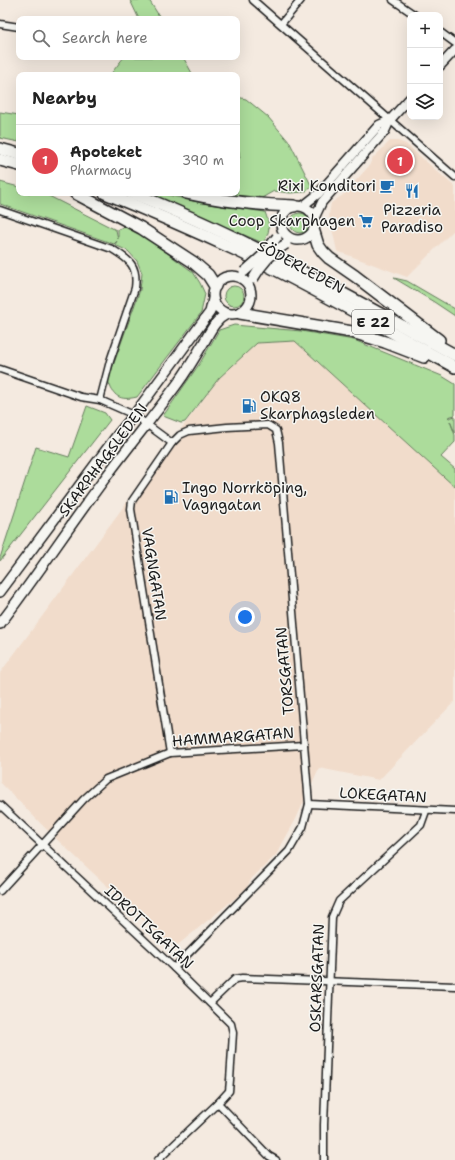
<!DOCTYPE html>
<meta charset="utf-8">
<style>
body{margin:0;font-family:"Shantell Sans",sans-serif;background:#f2f2f2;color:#222}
.controls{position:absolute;right:12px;top:12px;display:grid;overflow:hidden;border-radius:8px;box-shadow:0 4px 16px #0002}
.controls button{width:36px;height:36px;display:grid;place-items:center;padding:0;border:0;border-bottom:1px solid #e0e0e0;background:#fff;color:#222;font:20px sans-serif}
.you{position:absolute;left:245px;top:617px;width:14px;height:14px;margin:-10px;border:3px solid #fff;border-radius:50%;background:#1a73e8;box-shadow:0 0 0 6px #1a73e833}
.badge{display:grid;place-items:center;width:26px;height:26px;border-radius:50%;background:#ea580c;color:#fff;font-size:13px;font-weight:700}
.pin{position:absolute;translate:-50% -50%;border:2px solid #fff;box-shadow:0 1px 4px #0006}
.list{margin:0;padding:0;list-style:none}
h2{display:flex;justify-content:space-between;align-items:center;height:52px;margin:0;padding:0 16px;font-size:17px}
h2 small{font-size:13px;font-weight:400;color:#767676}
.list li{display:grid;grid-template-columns:26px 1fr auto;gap:12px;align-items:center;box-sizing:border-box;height:72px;padding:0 16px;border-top:1px solid #e0e0e0}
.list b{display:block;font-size:15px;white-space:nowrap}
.list p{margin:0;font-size:13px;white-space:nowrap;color:#767676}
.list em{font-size:13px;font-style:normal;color:#767676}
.icon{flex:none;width:22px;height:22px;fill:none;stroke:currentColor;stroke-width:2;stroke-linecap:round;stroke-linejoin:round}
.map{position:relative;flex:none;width:455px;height:1160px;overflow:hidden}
.search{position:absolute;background:#fff;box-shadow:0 4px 16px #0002;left:16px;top:16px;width:224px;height:44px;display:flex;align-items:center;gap:10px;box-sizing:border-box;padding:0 14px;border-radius:8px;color:#767676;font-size:15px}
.panel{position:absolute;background:#fff;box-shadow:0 4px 16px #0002;left:16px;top:72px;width:224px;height:124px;border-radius:8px}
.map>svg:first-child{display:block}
.built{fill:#f1dccb}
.green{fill:#acdc9b;stroke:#647c5c}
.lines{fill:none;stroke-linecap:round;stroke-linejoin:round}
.minor-casing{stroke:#1c1c1c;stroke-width:9}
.tertiary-casing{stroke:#1c1c1c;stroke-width:11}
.secondary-casing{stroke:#1c1c1c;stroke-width:12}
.trunk-casing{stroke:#1c1c1c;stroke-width:14}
.minor{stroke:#f6f6f2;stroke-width:6}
.tertiary{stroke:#f6f6f2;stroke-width:8}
.secondary{stroke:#f6f6f2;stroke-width:9}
.trunk{stroke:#f6f6f2;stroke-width:11}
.secondary-bridge-casing{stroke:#1c1c1c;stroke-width:12;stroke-linecap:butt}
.secondary-bridge{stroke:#f6f6f2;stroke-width:9}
.labels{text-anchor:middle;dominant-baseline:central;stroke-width:3;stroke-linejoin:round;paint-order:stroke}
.shield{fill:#f6f6f2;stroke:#5d5d5c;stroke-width:1}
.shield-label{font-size:14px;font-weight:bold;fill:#1c1c1c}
.poi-label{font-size:15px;fill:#1c1c1c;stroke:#f6f6f2;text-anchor:end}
.street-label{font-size:15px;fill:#1c1c1c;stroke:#f6f6f2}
</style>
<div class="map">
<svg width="455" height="1160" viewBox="0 0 455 1160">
<rect width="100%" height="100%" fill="#f4eae0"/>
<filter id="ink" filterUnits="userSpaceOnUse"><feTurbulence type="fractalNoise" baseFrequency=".025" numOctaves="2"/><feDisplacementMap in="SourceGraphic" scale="8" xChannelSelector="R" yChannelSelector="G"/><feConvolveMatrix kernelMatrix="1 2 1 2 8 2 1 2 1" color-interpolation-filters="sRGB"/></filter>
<g filter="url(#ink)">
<!-- built -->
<g class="built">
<path d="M390,141H398L406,144L455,187V229L407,277L337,251L329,215L331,203L343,195L369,166L372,159Z"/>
<path d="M295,341L455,487V701L379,780L319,768L296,819L276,855L252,878L247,887L239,895L174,948L51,834L0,782V673L219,378L257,343Z"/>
</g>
<!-- green -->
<g class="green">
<path d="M130,0H149L161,19H139Z"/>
<path d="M124,57H183L193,75H110Z"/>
<path d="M237,97L246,99L268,117L290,143L312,187L305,192L290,193L274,191L260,199L213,193H237V160L240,158L239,151H237Z"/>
<path d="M0,112L19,115V142L0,138Z"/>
<path d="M0,182L19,187V193H43L116,230L118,239V229L126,226L144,236L193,272L200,283L205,294L201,313L137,397C120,401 113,397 108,380L140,290L142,273L137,261L128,251L115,245L117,241L114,244L0,204Z"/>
<path d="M151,193H160L202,203L265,212C270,226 271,230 263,243L150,195Z"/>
<circle cx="300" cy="223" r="10"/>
<path d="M394,278L407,281L455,309V316L434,302Z"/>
<circle cx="234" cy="296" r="10"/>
<path d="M234,325L301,331L354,340L442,376L455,384V415L448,417L449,418L455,416V433L450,421L455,435V442L441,457L455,469V487L295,341L257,343L219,378L185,422L181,423L163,416L200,363L219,330Z"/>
<path d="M87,406L105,413L110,420L0,561V558L36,447L69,457Z"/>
</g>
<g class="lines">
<defs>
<g id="minor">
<path d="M253,0L455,177"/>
<path d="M393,0L415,15"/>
<path d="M0,24L19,27"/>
<path d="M281,24L301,0"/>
<path d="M440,32L455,43"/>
<path d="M0,210L112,249C130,260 138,266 135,288L110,361L100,400L134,415L172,443L132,501L131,509L170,753"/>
<path d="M0,369L81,397L100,400"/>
<path d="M172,443L180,435L189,431L227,427L268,425L276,430L279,443L309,804L303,827L289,851L174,968"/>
<path d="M309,804L455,811"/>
<path d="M0,805L174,968L231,1024L233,1033L230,1080L229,1091L218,1103L158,1160"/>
<path d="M0,891L84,799L106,779L170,753L304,745"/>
<path d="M210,1003L235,979L242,978L455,986"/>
<path d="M218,1103L269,1156L276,1160"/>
<path d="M324,1160V1125L332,917L339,901L421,825L426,811"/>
</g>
<g id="tertiary">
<path d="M440,66L455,50"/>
<path d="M303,206L318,194L379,125L390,120"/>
<path d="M315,217L322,202L385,131L390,120L410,98"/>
</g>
<g id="secondary">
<circle cx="298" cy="223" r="17"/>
<circle cx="232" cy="295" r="19"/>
<path d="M0,592L118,434L134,415L210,312L213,299"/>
<path d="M0,624C36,577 68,528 103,481C127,448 154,416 178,383C187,371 194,359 201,347C209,335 213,321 227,314"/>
</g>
<g id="trunk">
<path d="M0,149L19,154"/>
<path d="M0,160L19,165"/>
<path d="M75,193L141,228L193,262L208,275L215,286"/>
<path d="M105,193C149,211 193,230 236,250C310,285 383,328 455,367"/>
<path d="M132,193C245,237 349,297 455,355"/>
<path d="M186,193C222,201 257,205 294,206"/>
<path d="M314,232L318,245L323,252L329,258L355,276L439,340"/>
<path d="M240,313L352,332L385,342L424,357"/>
</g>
</defs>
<!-- minor casing -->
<use href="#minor" class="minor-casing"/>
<!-- tertiary casing -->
<use href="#tertiary" class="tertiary-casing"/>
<!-- secondary casing -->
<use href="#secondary" class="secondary-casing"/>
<!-- trunk casing -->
<use href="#trunk" class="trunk-casing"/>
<!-- minor -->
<use href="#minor" class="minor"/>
<!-- tertiary -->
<use href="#tertiary" class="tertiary"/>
<!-- secondary -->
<use href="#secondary" class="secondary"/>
<!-- trunk -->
<use href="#trunk" class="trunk"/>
<defs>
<g id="secondary-bridge">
<path d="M244,272L263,255L277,237"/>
<path d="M253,279C261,265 272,252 286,244"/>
</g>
</defs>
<!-- secondary-bridge casing -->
<use href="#secondary-bridge" class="secondary-bridge-casing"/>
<!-- secondary-bridge -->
<use href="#secondary-bridge" class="secondary-bridge"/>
</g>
</g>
<!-- icons -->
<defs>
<symbol id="cafe-bare" viewBox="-9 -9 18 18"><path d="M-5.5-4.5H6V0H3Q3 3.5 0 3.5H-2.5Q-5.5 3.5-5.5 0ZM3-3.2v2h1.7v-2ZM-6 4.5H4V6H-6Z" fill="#1f6fb2" stroke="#f6f6f2" stroke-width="2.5" paint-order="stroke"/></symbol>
<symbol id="restaurant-bare" viewBox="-9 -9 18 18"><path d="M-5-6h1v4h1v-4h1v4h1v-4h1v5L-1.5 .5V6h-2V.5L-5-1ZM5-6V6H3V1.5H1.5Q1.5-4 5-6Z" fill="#1f6fb2" stroke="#f6f6f2" stroke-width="2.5" paint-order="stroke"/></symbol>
<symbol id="supermarket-bare" viewBox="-9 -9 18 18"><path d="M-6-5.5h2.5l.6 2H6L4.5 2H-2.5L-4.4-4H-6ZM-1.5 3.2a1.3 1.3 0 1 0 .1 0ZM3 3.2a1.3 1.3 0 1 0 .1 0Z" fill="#1f6fb2" stroke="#f6f6f2" stroke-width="2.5" paint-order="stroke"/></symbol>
<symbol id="fuel-bare" viewBox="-9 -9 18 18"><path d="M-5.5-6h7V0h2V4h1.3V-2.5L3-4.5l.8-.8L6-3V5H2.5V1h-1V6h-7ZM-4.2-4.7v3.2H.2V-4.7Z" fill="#1f6fb2" stroke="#f6f6f2" stroke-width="2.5" paint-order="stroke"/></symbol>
</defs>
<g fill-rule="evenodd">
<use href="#cafe-bare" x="377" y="176" width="20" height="20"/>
<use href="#restaurant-bare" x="402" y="181" width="20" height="20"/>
<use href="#supermarket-bare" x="356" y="211" width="20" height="20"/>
<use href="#fuel-bare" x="239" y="396" width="20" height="20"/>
<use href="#fuel-bare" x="161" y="487" width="20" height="20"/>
</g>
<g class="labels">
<!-- shield labels -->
<rect class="shield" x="352" y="310" width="42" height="24" rx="3"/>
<g class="shield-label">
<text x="373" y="322">E 22</text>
</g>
<!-- poi labels -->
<g class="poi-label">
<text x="376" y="186">Rixi Konditori</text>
<text x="412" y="210" text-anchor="middle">Pizzeria<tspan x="412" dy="17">Paradiso</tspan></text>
<text x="355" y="221">Coop Skarphagen</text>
<text x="260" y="397" text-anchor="start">OKQ8<tspan x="260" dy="17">Skarphagsleden</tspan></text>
<text x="182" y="488" text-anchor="start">Ingo Norrköping,<tspan x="182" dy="17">Vagngatan</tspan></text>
</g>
<!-- street labels -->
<g class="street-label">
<text transform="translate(301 267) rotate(28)">SÖDERLEDEN</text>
<text transform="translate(103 460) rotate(-53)">SKARPHAGSLEDEN</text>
<text transform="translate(154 574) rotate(81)">VAGNGATAN</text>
<text transform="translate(285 671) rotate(-95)">TORSGATAN</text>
<text transform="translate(233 737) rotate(-4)">HAMMARGATAN</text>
<text transform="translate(383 795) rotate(3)">LOKEGATAN</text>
<text transform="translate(149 927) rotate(43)">IDROTTSGATAN</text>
<text transform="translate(317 978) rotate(-88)">OSKARSGATAN</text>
</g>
</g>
</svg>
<div class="controls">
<button>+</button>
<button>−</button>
<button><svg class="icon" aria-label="layers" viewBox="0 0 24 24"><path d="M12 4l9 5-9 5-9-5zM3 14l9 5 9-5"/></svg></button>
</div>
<div class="you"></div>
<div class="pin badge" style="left:400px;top:161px;background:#e0444e">1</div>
<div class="search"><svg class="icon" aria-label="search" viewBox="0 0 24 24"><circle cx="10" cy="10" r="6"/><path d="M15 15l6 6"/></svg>Search here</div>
<section class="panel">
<h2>Nearby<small></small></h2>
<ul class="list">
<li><span class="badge" style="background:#e0444e">1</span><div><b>Apoteket</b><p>Pharmacy</p></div><em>390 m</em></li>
</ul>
</section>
</div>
